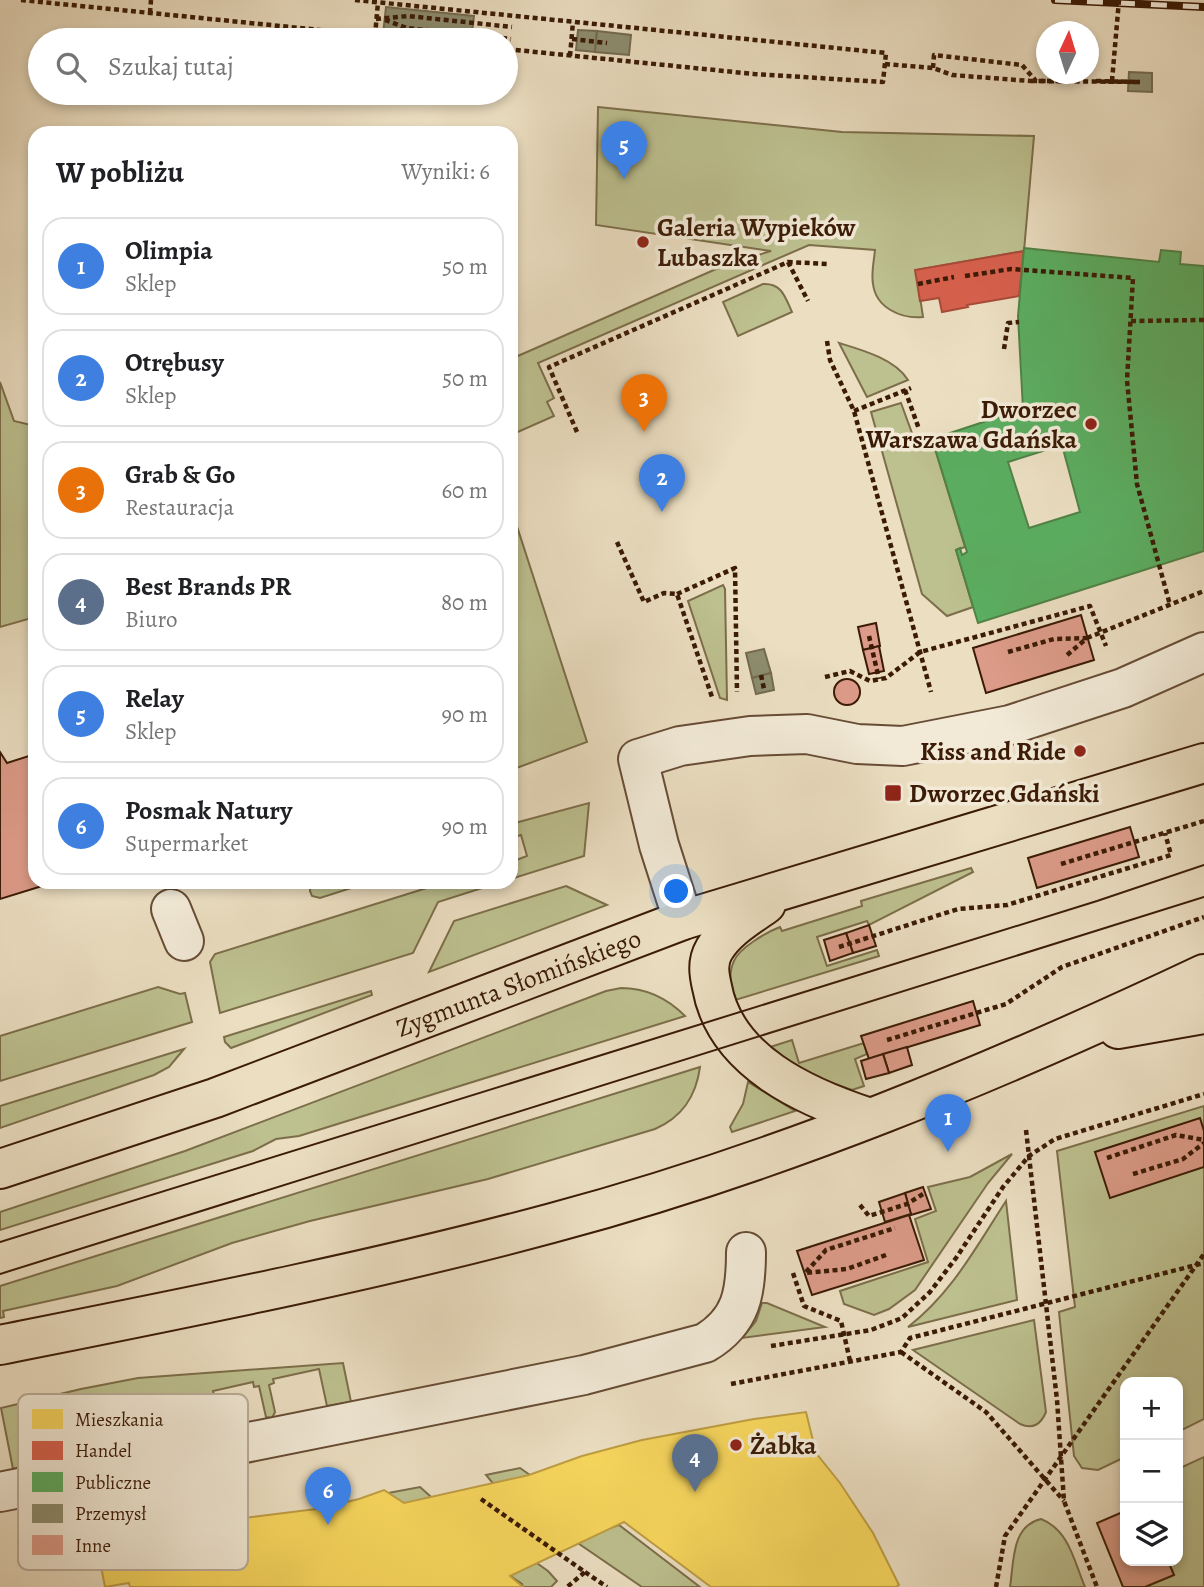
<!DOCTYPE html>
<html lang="pl">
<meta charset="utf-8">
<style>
body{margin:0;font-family:Alegreya,serif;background:#f6f6f6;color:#202124}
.controls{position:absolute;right:21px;bottom:21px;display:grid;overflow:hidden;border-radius:14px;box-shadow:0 4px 10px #0003}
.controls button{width:63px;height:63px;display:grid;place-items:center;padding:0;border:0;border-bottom:2px solid #e0e0e0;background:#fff;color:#202124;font:35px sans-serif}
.compass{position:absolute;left:1036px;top:21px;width:63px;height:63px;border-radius:50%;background:#fff;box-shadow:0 4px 10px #0003;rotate:4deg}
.you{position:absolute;left:677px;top:892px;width:24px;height:24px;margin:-18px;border:5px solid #fff;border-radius:50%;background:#1a73e8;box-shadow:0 0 0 10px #1a73e833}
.badge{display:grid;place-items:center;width:46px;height:46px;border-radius:50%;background:#8f2418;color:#fff;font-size:23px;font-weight:700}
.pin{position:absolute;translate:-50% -58px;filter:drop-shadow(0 2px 4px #0008)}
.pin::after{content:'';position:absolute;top:37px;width:24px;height:21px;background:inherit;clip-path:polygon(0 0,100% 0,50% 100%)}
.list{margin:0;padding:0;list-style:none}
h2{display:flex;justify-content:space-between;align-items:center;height:91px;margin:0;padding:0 28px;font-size:30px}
h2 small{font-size:23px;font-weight:400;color:#757577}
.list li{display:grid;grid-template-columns:46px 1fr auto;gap:21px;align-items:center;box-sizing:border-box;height:98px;margin:0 14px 14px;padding:0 14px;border:2px solid #e0e0e0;border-radius:21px}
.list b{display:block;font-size:26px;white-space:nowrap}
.list p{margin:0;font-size:23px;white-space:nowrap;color:#757577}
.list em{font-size:23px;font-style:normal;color:#757577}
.icon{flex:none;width:38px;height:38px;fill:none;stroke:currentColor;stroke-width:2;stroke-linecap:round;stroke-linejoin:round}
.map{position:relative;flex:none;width:1204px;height:1587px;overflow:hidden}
.search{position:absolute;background:#fff;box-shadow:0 4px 10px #0003;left:28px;top:28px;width:490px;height:77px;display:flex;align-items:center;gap:18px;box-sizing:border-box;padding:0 24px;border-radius:38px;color:#757577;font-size:26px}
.panel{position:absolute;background:#fff;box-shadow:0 4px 10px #0003;left:28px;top:126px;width:490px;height:763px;border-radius:21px}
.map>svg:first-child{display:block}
.green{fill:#bdc08f;stroke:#7c6e4a;stroke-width:2}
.homes{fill:#f6d55c;stroke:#be9d42;stroke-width:2}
.shops{fill:#d6604d;stroke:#a84b38;stroke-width:2}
.public{fill:#5aae61;stroke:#518246;stroke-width:2;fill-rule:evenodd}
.industry{fill:#8c8c6e;stroke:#746a4f;stroke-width:2}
.building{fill:#dc9b88;stroke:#3b1b06;stroke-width:2}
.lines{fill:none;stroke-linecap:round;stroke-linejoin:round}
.minor-casing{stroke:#674c35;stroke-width:42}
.major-casing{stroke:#3b1b06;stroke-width:42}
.path{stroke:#3b1b06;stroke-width:4.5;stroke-dasharray:5 3.5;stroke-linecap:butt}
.minor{stroke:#f2ead7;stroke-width:38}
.major{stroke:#ebdec1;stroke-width:38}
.tram{stroke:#3b1b06;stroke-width:2}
.rail-casing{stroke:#3b1b06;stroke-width:8}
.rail{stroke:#f2ead7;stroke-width:5;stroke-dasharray:16;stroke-linecap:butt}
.path-bridge{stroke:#3b1b06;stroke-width:4.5;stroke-dasharray:5 3.5;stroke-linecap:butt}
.poi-dot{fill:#8f2418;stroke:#f2ead7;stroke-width:2.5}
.labels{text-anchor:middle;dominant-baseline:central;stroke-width:7;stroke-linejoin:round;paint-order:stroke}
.poi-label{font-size:26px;font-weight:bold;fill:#3b1b06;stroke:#f2ead7;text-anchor:start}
.street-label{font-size:26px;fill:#3b1b06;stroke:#f2ead7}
.key{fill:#f2ead7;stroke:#bbac98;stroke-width:2}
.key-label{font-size:19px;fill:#3b1b06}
</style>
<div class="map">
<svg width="1204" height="1587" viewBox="0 0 1204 1587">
<rect width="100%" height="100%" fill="#ebdec1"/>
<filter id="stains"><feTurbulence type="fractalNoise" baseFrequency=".00286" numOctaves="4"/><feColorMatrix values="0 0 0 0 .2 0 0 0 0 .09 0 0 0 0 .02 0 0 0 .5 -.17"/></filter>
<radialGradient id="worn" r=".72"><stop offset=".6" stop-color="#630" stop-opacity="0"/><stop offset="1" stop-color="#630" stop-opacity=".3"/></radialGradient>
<!-- green -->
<g class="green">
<path d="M598,107L842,132L1034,136L1024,251L916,270L923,317C901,319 876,308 873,284C871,273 874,261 875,250L809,245L538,363L554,398L547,402L554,416L511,435V359L723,266L771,251L596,225Z"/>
<path d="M763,284C782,283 785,297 792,312L738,336L723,302Z"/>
<path d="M839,343C862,350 895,359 908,380L867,397Z"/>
<path d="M0,382L14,421L35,426V617L0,627Z"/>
<path d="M901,403L916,444L932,439L965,547L956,550L973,607L947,616L922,594L871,412Z"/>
<path d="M511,508L587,742L511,770Z"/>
<path d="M723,585L725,589L727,700L720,698L688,601Z"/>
<path d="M589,803L584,856L511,879V862L527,856L521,835L511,838V824Z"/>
<path d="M971,868L973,872L869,925L867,921L817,937L827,966L877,950L879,956L732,1001C731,988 728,973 734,961C739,948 767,932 780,927L782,931L862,906L861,901Z"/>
<path d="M321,882H370L320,898L312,896L310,891V887Z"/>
<path d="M446,882H501L438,902L413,953L220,1013L210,962L215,954Z"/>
<path d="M566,886L607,905L429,972L454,921Z"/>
<path d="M158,987L180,994L185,993L192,1022L0,1081V1036Z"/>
<path d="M621,988C646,988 667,998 685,1016L299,1136L276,1139L253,1151L0,1230V1212L185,1151L606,991Z"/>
<path d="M371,991L372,995L231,1048L225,1042L224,1037Z"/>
<path d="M792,1040L799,1063L864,1043L867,1054L855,1059L864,1086L852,1090L804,1073L764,1049Z"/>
<path d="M184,1049L169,1067L154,1075L0,1128V1106Z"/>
<path d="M700,1067C696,1097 682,1117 655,1129L488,1179L310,1221L232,1243L117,1286L3,1311L4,1317L0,1318V1286Z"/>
<path d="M748,1082L795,1111L732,1132L730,1127L743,1104Z"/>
<path d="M1204,1106V1419L1178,1432V1382H1125V1457L1098,1470L1082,1468L1074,1456L1059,1312L1075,1307L1057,1151Z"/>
<path d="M1012,1154L988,1183L915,1290L889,1309L874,1315L844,1304L840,1291L928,1262L915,1219L936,1211L928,1187L970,1177Z"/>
<path d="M1006,1201L1017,1300L908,1327C952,1293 976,1247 1006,1201Z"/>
<path d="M762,1303H767L825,1327L742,1338L756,1321Z"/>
<path d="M1034,1320L1046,1412C1041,1424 1033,1430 1020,1424L913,1350Z"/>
<path d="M343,1363L351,1402L327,1406L319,1369L273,1379L274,1383L269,1385L275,1412L272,1418L266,1417L259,1386L254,1387L253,1382L213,1391L214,1395L209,1396L215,1425L213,1429L206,1427L200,1398L195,1399L194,1395L153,1403V1407L148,1408L154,1436L151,1442L145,1439L139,1410L134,1411L132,1406L92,1415V1419L88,1421L93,1451L87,1455L84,1451L77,1423H73L72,1419L31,1427L32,1431L27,1433L33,1465L13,1469L1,1408L81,1389L138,1378Z"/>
<path d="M1204,1457V1587H1145L1174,1575L1168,1561H1178V1469Z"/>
<path d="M520,1468L607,1529L619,1525L700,1587H642L496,1487L486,1475Z"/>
<path d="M420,1487L458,1521L447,1532L388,1493Z"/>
<path d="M1041,1519C1069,1530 1074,1561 1085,1587H1010C1014,1562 1011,1526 1041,1519Z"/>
<path d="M493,1532L548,1571L557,1581L551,1587H523L522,1584L473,1551Z"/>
</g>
<!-- homes -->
<path class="homes" d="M806,1412L816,1453L840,1483L873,1533L899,1585L896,1587H711L624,1522L510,1576L523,1587H130L129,1583L105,1587L96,1541L236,1513L237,1519L316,1509L359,1499L384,1490L404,1503L529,1475L582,1456L642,1440L754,1419Z"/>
<!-- shops -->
<path class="shops" d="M1024,251L1019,296L967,305L968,307L942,312L939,298L920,301L915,270Z"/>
<!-- public -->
<path class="public" d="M1024,248L1159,262L1161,250L1181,252L1180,264L1204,266V551L978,623L956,550L960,548L962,555L967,552L932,439L1023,409L1018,316ZM1062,445L1080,512L1029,528L1008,462Z"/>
<!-- industry -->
<g class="industry">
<path d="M386,7L474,16L471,40L383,34Z"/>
<path d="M578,30L597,31L595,52L576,50Z"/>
<path d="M597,31L631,35L629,55L595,52Z"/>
<path d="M1129,72L1152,73V92L1128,91Z"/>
<path d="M764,649L771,673L752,678L746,653Z"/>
<path d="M771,673L774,690L756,694L752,678Z"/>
</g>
<!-- building -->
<g class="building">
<path d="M1081,615L1094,660L986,693L973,648Z"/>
<path d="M876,623L880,646L863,650L858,627Z"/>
<path d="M879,646L884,671L869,674L863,650Z"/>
<circle cx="847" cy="692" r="13"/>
<path d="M0,752L7,763L35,754V882H55L0,899Z"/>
<path d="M1130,827L1139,857L1037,888L1028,858Z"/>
<path d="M869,925L876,946L853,953L846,933Z"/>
<path d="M846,933L853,953L830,961L824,940Z"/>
<path d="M973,1001L980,1025L869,1059L861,1036Z"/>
<path d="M907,1047L912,1065L889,1073L883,1054Z"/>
<path d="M883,1054L889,1073L866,1079L861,1061Z"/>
<path d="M1200,1118L1204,1131V1167L1110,1198L1095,1152Z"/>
<path d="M923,1187L931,1209L911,1215L905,1193Z"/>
<path d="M905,1193L911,1214L885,1222L879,1202Z"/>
<path d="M909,1215L924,1260L812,1295L797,1251Z"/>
<path d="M1125,1511V1561H1168L1174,1575L1145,1587H1123L1097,1523Z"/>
</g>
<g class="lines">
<defs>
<g id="minor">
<path d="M171,909L184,941"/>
<path d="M683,920L659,845L638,759L680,746L750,736L807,734L857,744L903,746L1010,725L1123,688L1204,652"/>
<path d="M0,1492L584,1375L705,1343C742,1321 746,1292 746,1252"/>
</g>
<g id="major">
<path d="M766,904C748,917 725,930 714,950C707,962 709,974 712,987C725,1061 805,1097 870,1118"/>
<path d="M1118,1029L1204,1014"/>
<path id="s1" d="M0,1169L215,1098L683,920L1204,763"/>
<path d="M0,1345C185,1308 370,1272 552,1223C777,1163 994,1073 1204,974"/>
</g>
</defs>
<!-- minor casing -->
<use href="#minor" class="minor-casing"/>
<!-- major casing -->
<use href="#major" class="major-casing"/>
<!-- path -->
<g class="path">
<path d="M21,0L420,40"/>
<path d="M355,0L886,53L883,82L754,74L506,49"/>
<path d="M150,13L151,0"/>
<path d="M376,19L408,16L512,27"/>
<path d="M385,20L407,28L511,39"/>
<path d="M375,36L378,2"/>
<path d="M572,39L607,43"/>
<path d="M570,56L573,22"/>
<path d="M885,64L933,68L952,75L1030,81"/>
<path d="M933,68L934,55L1022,65L1036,81L1140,82"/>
<path d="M788,262L808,301"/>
<path d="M965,276L1011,269L1133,278L1127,380L1137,484L1170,605"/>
<path d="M918,284L954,277"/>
<path d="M1131,321L1204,320"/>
<path d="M827,341L830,360L854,411L931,692"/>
<path d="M1004,349L1008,323L1019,322"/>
<path d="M905,390L919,429"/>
<path d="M854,411L911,388"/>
<path d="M577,432L549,367L788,262L829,264"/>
<path d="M617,542L644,602L664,593L677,594L712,697"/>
<path d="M677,594L735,568L737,692"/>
<path d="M869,636L879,679"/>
<path d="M1087,638L1204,591"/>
<path d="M1008,652L1054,639L1087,638L1066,656"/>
<path d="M761,675L764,689"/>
<path d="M825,677L850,671L870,681L886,678L920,652L1090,606L1106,646"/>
<path d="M1061,864L1204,821"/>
<path d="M839,947L958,909L1007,905L1171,855L1165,833"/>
<path d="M887,1040L1006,1004L1062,967L1204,917"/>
<path d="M1026,1130L1057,1400L1064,1501L1097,1587"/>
<path d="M1107,1158L1176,1135L1204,1140"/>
<path d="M1133,1174L1183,1159L1204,1143"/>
<path d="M860,1205L869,1216L907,1204L923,1194"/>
<path d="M886,1255L847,1269L805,1273L826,1250L895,1228"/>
<path d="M793,1273L804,1306L841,1321L850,1361"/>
<path d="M771,1346L871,1330L902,1318L930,1292L956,1258L1003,1187L1029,1156L1055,1139L1204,1094"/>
<path d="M901,1352L986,1412L1064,1501"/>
<path d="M731,1384L901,1352L910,1338L1204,1263"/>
<path d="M481,1499L585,1572L567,1587"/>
<path d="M585,1572L607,1587"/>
<path d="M996,1587L1005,1536L1204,1254"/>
</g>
<!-- minor -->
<use href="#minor" class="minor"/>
<!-- major -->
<use href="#major" class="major"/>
<!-- tram -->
<g class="tram">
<path d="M0,1242L1097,901L1204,865"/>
<path d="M0,1274L1204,897"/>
</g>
<defs>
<path id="rail" d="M1055,0L1204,7"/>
</defs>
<!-- rail casing -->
<use href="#rail" class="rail-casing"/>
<!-- rail -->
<use href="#rail" class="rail"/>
<!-- path-bridge -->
<g class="path-bridge">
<path d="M1030,81H1061"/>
<path d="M1096,81L1140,82"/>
<path d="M1112,81L1119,0"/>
</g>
</g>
<!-- markers -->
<g class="poi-dot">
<circle cx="643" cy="242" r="7"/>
<circle cx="1091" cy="424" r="7"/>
<circle cx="1080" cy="751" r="7"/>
<rect x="884" y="784" width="18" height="18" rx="3.5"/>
<circle cx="736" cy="1445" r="7"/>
</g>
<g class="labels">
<!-- poi labels -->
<g class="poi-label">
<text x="657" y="227">Galeria Wypieków<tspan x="657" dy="30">Lubaszka</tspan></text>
<text x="1077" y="409" text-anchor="end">Dworzec<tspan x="1077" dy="30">Warszawa Gdańska</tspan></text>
<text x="1066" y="751" text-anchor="end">Kiss and Ride</text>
<text x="909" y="793">Dworzec Gdański</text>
<text x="750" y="1445">Żabka</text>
</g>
<!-- street labels -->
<g class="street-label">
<text stroke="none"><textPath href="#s1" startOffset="551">Zygmunta Słomińskiego</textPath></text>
</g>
</g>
<!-- legend -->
<rect x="18" y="1394" width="230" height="176" rx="10" class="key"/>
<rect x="32" y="1409" width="31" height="20" fill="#f6d55c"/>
<rect x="32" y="1441" width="31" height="19" fill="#d6604d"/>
<rect x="32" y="1472" width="31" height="20" fill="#5aae61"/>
<rect x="32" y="1504" width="31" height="19" fill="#8c8c6e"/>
<rect x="32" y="1535" width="31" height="20" fill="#dc9b88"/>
<g class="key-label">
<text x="75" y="1426">Mieszkania</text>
<text x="75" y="1457">Handel</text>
<text x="75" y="1489">Publiczne</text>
<text x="75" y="1520">Przemysł</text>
<text x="75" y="1552">Inne</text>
</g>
<rect width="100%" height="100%" filter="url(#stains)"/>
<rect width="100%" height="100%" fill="url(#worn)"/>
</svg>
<div class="controls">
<button>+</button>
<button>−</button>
<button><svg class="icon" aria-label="layers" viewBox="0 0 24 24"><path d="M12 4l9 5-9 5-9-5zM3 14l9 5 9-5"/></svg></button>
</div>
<svg class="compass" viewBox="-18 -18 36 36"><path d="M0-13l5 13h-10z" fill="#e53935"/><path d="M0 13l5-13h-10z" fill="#757577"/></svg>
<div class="you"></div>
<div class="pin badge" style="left:948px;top:1152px;background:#3f7fe0">1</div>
<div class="pin badge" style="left:662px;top:512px;background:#3f7fe0">2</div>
<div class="pin badge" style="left:644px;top:432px;background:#e8710a">3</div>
<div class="pin badge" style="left:695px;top:1492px;background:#5c6f8a">4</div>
<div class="pin badge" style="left:624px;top:179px;background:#3f7fe0">5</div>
<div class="pin badge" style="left:328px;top:1525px;background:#3f7fe0">6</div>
<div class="search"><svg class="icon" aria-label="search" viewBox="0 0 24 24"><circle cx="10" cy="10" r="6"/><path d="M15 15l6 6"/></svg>Szukaj tutaj</div>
<section class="panel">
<h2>W pobliżu<small>Wyniki: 6</small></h2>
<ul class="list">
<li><span class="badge" style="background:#3f7fe0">1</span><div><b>Olimpia</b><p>Sklep</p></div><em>50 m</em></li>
<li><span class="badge" style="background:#3f7fe0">2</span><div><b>Otrębusy</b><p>Sklep</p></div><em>50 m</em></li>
<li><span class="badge" style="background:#e8710a">3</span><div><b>Grab &amp; Go</b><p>Restauracja</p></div><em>60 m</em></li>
<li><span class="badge" style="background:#5c6f8a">4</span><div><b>Best Brands PR</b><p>Biuro</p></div><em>80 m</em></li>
<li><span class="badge" style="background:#3f7fe0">5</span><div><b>Relay</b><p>Sklep</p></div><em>90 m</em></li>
<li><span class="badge" style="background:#3f7fe0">6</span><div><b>Posmak Natury</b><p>Supermarket</p></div><em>90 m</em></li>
</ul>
</section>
</div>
